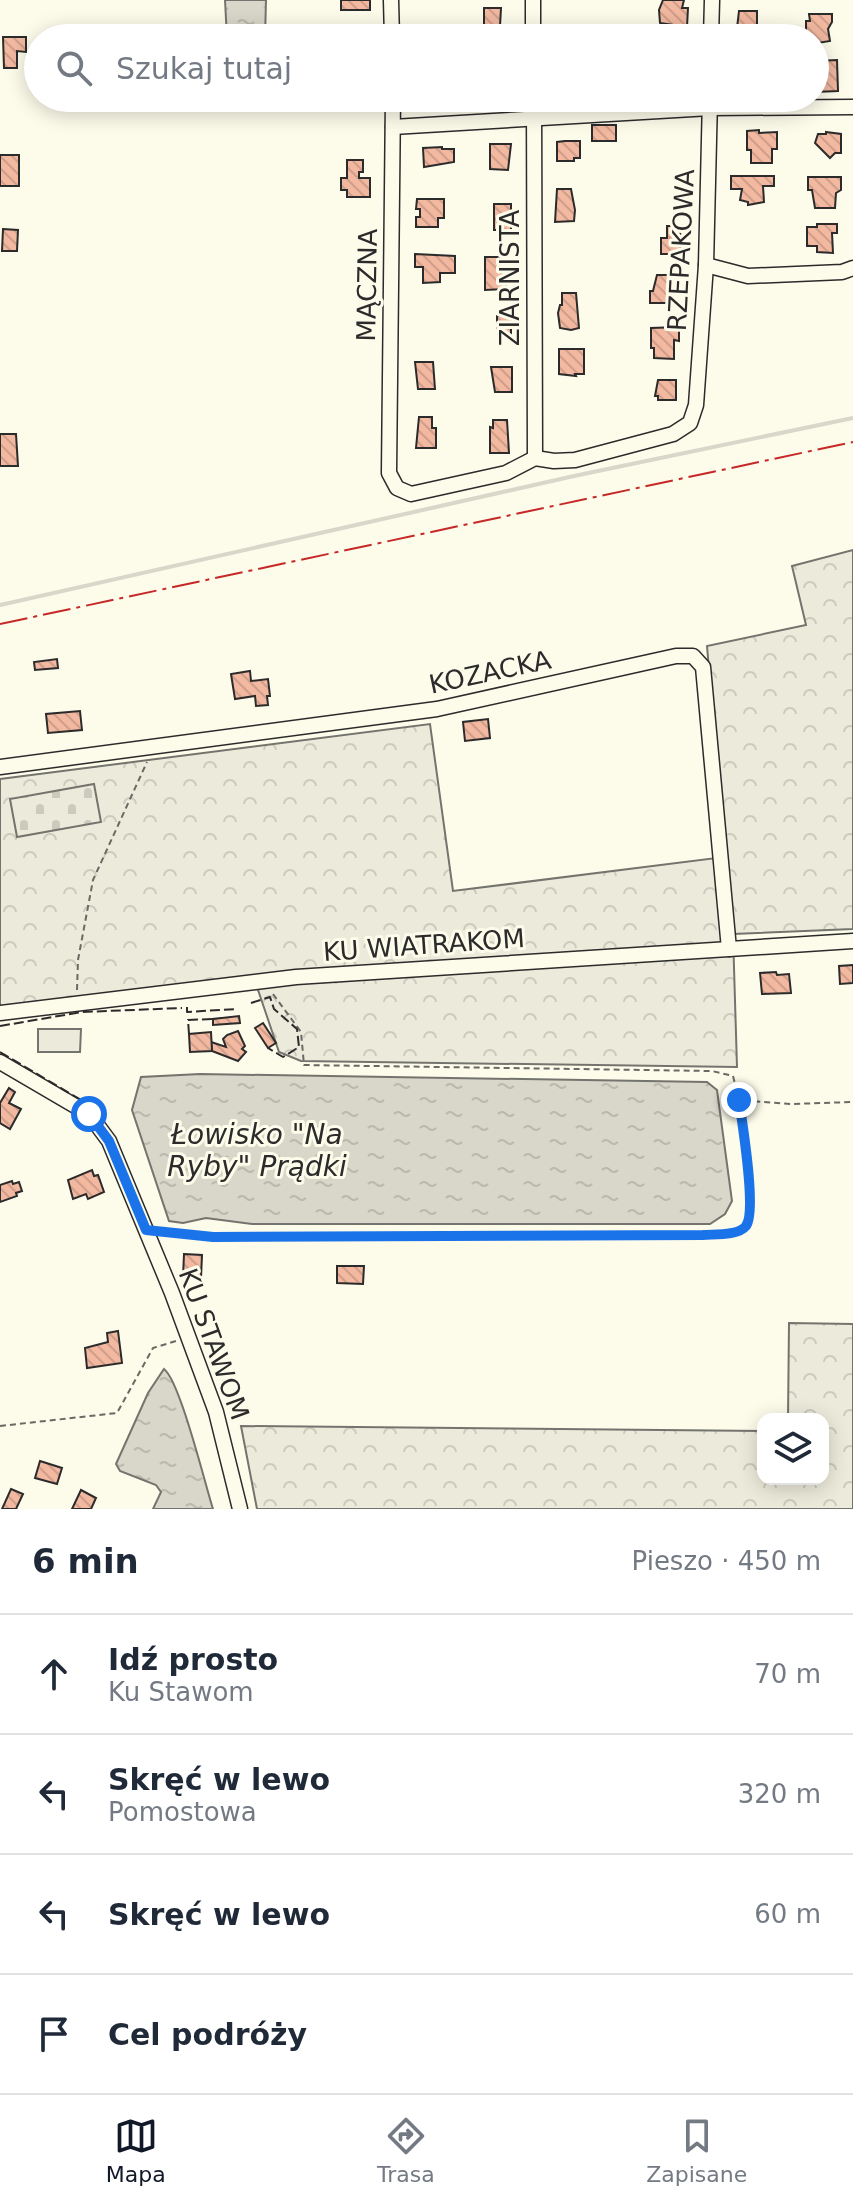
<!DOCTYPE html>
<html lang="pl">
<meta charset="utf-8">
<style>
body{margin:0;font-family:"DejaVu Sans",sans-serif;background:#f2f2f3;color:#1f2937}
.controls{position:absolute;right:24px;bottom:24px;display:grid;overflow:hidden;border-radius:16px;box-shadow:0 4px 20px #0003}
.controls button{width:72px;height:72px;display:grid;place-items:center;padding:0;border:0;border-bottom:2px solid #e0e1e3;background:#fff;color:#1f2937;font:40px sans-serif}
.stop{position:absolute;width:24px;height:24px;margin:-18px;border:6px solid #1a73e8;border-radius:50%;background:#fff}
.stop.end{background:#1a73e8;border-color:#fff;box-shadow:0 2px 8px #0008}
.list{margin:0;padding:0;list-style:none}
h2{display:flex;justify-content:space-between;align-items:center;height:104px;margin:0;padding:0 32px;font-size:34px}
h2 small{font-size:26px;font-weight:400;color:#747a83}
.list li{display:grid;grid-template-columns:52px 1fr auto;gap:24px;align-items:center;box-sizing:border-box;height:120px;padding:0 32px;border-top:2px solid #e0e1e3}
.list b{display:block;font-size:30px;white-space:nowrap}
.list p{margin:0;font-size:26px;white-space:nowrap;color:#747a83}
.list em{font-size:26px;font-style:normal;color:#747a83}
.icon{flex:none;width:44px;height:44px;fill:none;stroke:currentColor;stroke-width:2;stroke-linecap:round;stroke-linejoin:round}
.map{position:relative;flex:none;width:853px;height:1509px;overflow:hidden}
.search{position:absolute;background:#fff;box-shadow:0 4px 20px #0003;left:24px;right:24px;top:24px;height:88px;display:flex;align-items:center;gap:20px;box-sizing:border-box;padding:0 28px;border-radius:44px;color:#747a83;font-size:30px}
.sheet{height:584px;background:#fff}
nav{display:flex;justify-content:space-around;align-items:center;box-sizing:border-box;height:112px;border-top:2px solid #e0e1e3;background:#fff;font-size:22px;color:#747a83}
nav a{display:grid;justify-items:center;gap:4px}
nav .on{color:#111827}
.map>svg:first-child{display:block}
.green{fill:#ecebdb;stroke:#74746e;stroke-width:2}
.forest{fill:url(#forest-crowns);stroke:#74746e;stroke-width:2}
.cemetery{fill:url(#cemetery-stones);stroke:#74746e;stroke-width:2}
.water{fill:url(#water-ripples);stroke:#74746e;stroke-width:2}
.lines{fill:none;stroke-linecap:round;stroke-linejoin:round}
.stream{stroke:#d8d7c9;stroke-width:4}
.building{fill:url(#building-back-hatch);stroke:#2b2b2b;stroke-width:2}
.minor-casing{stroke:#2b2b2b;stroke-width:17}
.path{stroke:#6a6964;stroke-width:2;stroke-dasharray:6 4;stroke-linecap:butt}
.minor{stroke:#fdfbea;stroke-width:14}
.fence{stroke:#2b2b2b;stroke-width:2;stroke-dasharray:10 4;stroke-linecap:butt}
.power{stroke:#c62828;stroke-width:2;stroke-dasharray:28 6 4 6;stroke-linecap:butt}
.route{stroke:#1a73e8;stroke-width:10}
.labels{text-anchor:middle;dominant-baseline:central;stroke-width:6;stroke-linejoin:round;paint-order:stroke}
.street-label{font-size:26px;fill:#2b2b2b;stroke:#fdfbea}
.water-label{font-size:28px;font-style:italic;fill:#2b2b2b;stroke:#fdfbea}
</style>
<div class="map">
<svg width="853" height="1509" viewBox="0 0 853 1509">
<defs>
<pattern id="forest-crowns" width="20" height="18" patternUnits="userSpaceOnUse" patternTransform="scale(2)"><rect width="20" height="18" fill="#ecebdb"/><path d="M2 6a3 3 0 1 1 6 0M12 15a3 3 0 1 1 6 0" fill="none" stroke="#cbcabc"/></pattern>
<pattern id="cemetery-stones" width="16" height="16" patternUnits="userSpaceOnUse" patternTransform="scale(2)"><rect width="16" height="16" fill="#ecebdb"/><path d="M2 7V4a2 2 0 0 1 4 0v3zM10 15v-3a2 2 0 0 1 4 0v3z" fill="#cbcabc"/></pattern>
<pattern id="water-ripples" width="26" height="14" patternUnits="userSpaceOnUse" patternTransform="scale(2)"><rect width="26" height="14" fill="#d8d7c9"/><path d="M2 4q2-2 4 0t4 0M15 11q2-2 4 0t4 0" fill="none" stroke="#bab9ad"/></pattern>
<pattern id="building-back-hatch" width="6" height="6" patternUnits="userSpaceOnUse" patternTransform="scale(2)"><rect width="6" height="6" fill="#f2b8a0"/><path d="M-1 5l2 2M0 0l6 6M5-1l2 2" fill="none" stroke="#d09e8a"/></pattern>
</defs>
<rect width="100%" height="100%" fill="#fdfbea"/>
<!-- green -->
<path class="green" d="M38,1029H81L80,1052H38Z"/>
<!-- forest -->
<g class="forest">
<path d="M853,550V929L733,934L737,1067L301,1061L279,1052L254,978L0,1009V779L430,724L453,891L725,857L707,646L806,625L792,566Z"/>
<path d="M789,1323L853,1324V1509H257L241,1426L763,1431V1479H823V1419H788Z"/>
</g>
<!-- cemetery -->
<path class="cemetery" d="M94,784L101,822L17,837L10,799Z"/>
<!-- water -->
<g class="water">
<path d="M225,0H266L265,38H227Z"/>
<path d="M200,1074L707,1082L717,1090L732,1201L725,1214L710,1224H252L206,1218L183,1223L169,1221L132,1110L141,1077Z"/>
<path d="M164,1369C180,1381 205,1484 213,1509H153L161,1492L156,1485L120,1471L116,1464L148,1393Z"/>
</g>
<g class="lines">
<!-- stream -->
<path class="stream" d="M0,605L574,476L853,418"/>
</g>
<!-- building -->
<g class="building">
<rect x="341" y="0" width="29" height="10"/>
<path d="M663,0H684L682,8H688L687,27L660,23L659,10Z"/>
<path d="M484,8H501L500,26H513V38H483L482,27L484,26Z"/>
<path d="M739,11H757V38H739L737,28Z"/>
<path d="M809,14H832V22L828,29L830,41L818,43L815,38H806V21H810Z"/>
<path d="M3,37H26V52L17,51V68H4Z"/>
<path d="M837,60L838,91L815,92V61Z"/>
<rect x="592" y="125" width="24" height="16"/>
<path d="M759,130V133L777,132V149H772V163H751V150H747V131Z"/>
<path d="M826,132L841,134V153H835L830,158L815,143L818,134H826Z"/>
<path d="M565,141H580V158H574V161H557V142Z"/>
<path d="M490,144H511L508,170L490,169Z"/>
<path d="M442,147V149H454V162L424,167L423,148Z"/>
<rect x="0" y="155" width="19" height="31"/>
<path d="M347,160H363V172H359V178H370V197H347V190H341V178H347Z"/>
<path d="M731,176H774V186H763L764,202L748,205V202L740,200L742,189H731Z"/>
<path d="M808,177H841V190L836,193L835,208H815L812,190H808Z"/>
<path d="M557,189H571L575,210L574,221L555,222Z"/>
<path d="M417,199H444V218H438V227H416V217H420V209H416Z"/>
<rect x="494" y="204" width="17" height="26"/>
<path d="M817,224H837V233H832L833,253L817,252V246H807V227H817Z"/>
<path d="M667,226H680L681,254H661V238H667Z"/>
<path d="M3,229L18,230L17,251H2Z"/>
<path d="M415,254L455,256V273H440V282L423,283V267H415Z"/>
<path d="M485,257H505L506,289L485,290Z"/>
<path d="M657,275H679V288H671L672,303H650V291H653Z"/>
<path d="M562,293H576L579,328L571,330L560,328L558,313L560,305H562Z"/>
<rect x="497" y="316" width="14" height="20"/>
<path d="M679,327V341L674,340V359L654,358V348H651V328Z"/>
<path d="M559,349H584V374H575L576,376L559,374Z"/>
<path d="M415,362H433L435,389H418Z"/>
<path d="M491,367H512V392H495Z"/>
<path d="M658,380H676V400H658V396H655Z"/>
<path d="M419,417H432V428H436V448H416Z"/>
<path d="M493,420H507L509,453H490V427L493,428Z"/>
<path d="M0,434H16L18,466H0Z"/>
<path d="M57,659L58,668L35,670L34,662Z"/>
<path d="M250,671L251,681L268,679L270,696H267L268,705L256,706L255,696L235,699L231,674Z"/>
<path d="M80,711L82,730L48,733L46,714Z"/>
<path d="M488,719L490,738L465,741L463,722Z"/>
<path d="M853,965V983L840,984L839,966Z"/>
<path d="M776,972L777,975L789,974L791,993L762,994L760,973Z"/>
<path d="M239,1016L240,1023L213,1025V1019Z"/>
<path d="M263,1023L276,1043L268,1048L255,1028Z"/>
<path d="M238,1031L245,1046L242,1049L246,1052L238,1061L212,1051L211,1042L226,1047L223,1039L227,1035Z"/>
<path d="M211,1032L212,1051L190,1052L189,1034Z"/>
<path d="M9,1088L15,1092L9,1103L21,1109L10,1129L0,1123V1103Z"/>
<path d="M92,1170L94,1176L98,1175L104,1192L88,1199L86,1194L73,1199L68,1180Z"/>
<path d="M12,1181L13,1184L19,1182L22,1191L16,1193L17,1196L0,1202V1185Z"/>
<path d="M184,1254L202,1255L201,1278L183,1277Z"/>
<path d="M337,1266H364L363,1284L337,1283Z"/>
<path d="M118,1331L122,1363L87,1368L85,1348L108,1342L107,1333Z"/>
<path d="M40,1461L62,1468L57,1484L35,1478Z"/>
<path d="M11,1489L23,1494L16,1509H2Z"/>
<path d="M81,1490L96,1498L91,1509H72Z"/>
</g>
<g class="lines">
<defs>
<g id="minor">
<path d="M391,0L392,38"/>
<path d="M533,0V38"/>
<path d="M711,38L712,0"/>
<path d="M393,98L389,473L397,488L411,494L506,473L535,458L554,461L575,460L673,434L690,423L696,405L706,265L710,98"/>
<path d="M534,98L535,458"/>
<path d="M393,127L710,108L853,107"/>
<path d="M706,265L748,276L842,272L853,268"/>
<path d="M0,767L437,709L676,656H693L703,667L729,949"/>
<path d="M0,1013L296,977L853,941"/>
<path d="M0,1062L89,1114L109,1141L172,1293L216,1412L240,1509"/>
</g>
</defs>
<!-- minor casing -->
<use href="#minor" class="minor-casing"/>
<!-- path -->
<g class="path">
<path d="M77,990L78,960L93,880L147,762"/>
<path d="M273,994L301,1032L304,1065L712,1071L733,1076L739,1100L791,1104L853,1102"/>
<path d="M163,1232L213,1237L703,1235C714,1234 738,1236 745,1226C757,1211 742,1122 739,1100"/>
<path d="M0,1426L117,1413L153,1348L176,1341"/>
</g>
<!-- minor -->
<use href="#minor" class="minor"/>
<!-- fence -->
<g class="fence">
<path d="M251,1003L270,997L274,1009L297,1029L299,1047L283,1057L268,1048"/>
<path d="M187,1007V1012L237,1009"/>
<path d="M0,1026L82,1012L182,1008"/>
<path d="M189,1034L188,1020L213,1019"/>
<path d="M0,1052L103,1113"/>
</g>
<!-- power -->
<path class="power" d="M0,624L853,442"/>
</g>
<g class="lines">
<!-- route -->
<path class="route" d="M89,1114L109,1141L146,1230L213,1237L703,1235C714,1234 738,1236 746,1226C757,1211 742,1122 739,1100"/>
</g>
<g class="labels">
<!-- street labels -->
<g class="street-label">
<text transform="translate(681 250) rotate(-87)">RZEPAKOWA</text>
<text transform="translate(510 278) rotate(-90)">ZIARNISTA</text>
<text transform="translate(367 285) rotate(-89)">MĄCZNA</text>
<text transform="translate(490 672) rotate(-12)">KOZACKA</text>
<text transform="translate(424 945) rotate(-4)">KU WIATRAKOM</text>
<text transform="translate(214 1344) rotate(70)">KU STAWOM</text>
</g>
<!-- water labels -->
<g class="water-label">
<text x="257" y="1134">Łowisko "Na<tspan x="257" dy="32">Ryby" Prądki</tspan></text>
</g>
</g>
</svg>
<div class="controls">
<button><svg class="icon" aria-label="layers" viewBox="0 0 24 24"><path d="M12 4l9 5-9 5-9-5zM3 14l9 5 9-5"/></svg></button>
</div>
<div class="stop" style="left:89px;top:1114px"></div>
<div class="stop end" style="left:739px;top:1100px"></div>
<div class="search"><svg class="icon" aria-label="search" viewBox="0 0 24 24"><circle cx="10" cy="10" r="6"/><path d="M15 15l6 6"/></svg>Szukaj tutaj</div>
</div>
<section class="sheet">
<h2>6 min<small>Pieszo · 450 m</small></h2>
<ul class="list">
<li><svg class="icon" aria-label="ahead" viewBox="0 0 24 24"><path d="M12 20V5M6 11l6-6 6 6"/></svg><div><b>Idź prosto</b><p>Ku Stawom</p></div><em>70 m</em></li>
<li><svg class="icon" aria-label="left" viewBox="0 0 24 24"><path d="M17 20v-9H6M10 6l-5 5 5 5"/></svg><div><b>Skręć w lewo</b><p>Pomostowa</p></div><em>320 m</em></li>
<li><svg class="icon" aria-label="left" viewBox="0 0 24 24"><path d="M17 20v-9H6M10 6l-5 5 5 5"/></svg><div><b>Skręć w lewo</b></div><em>60 m</em></li>
<li><svg class="icon" aria-label="arrive" viewBox="0 0 24 24"><path d="M6 21V4h12l-3 4 3 4H6"/></svg><div><b>Cel podróży</b></div></li>
</ul>
</section>
<nav>
<a class="on"><svg class="icon" aria-label="map" viewBox="0 0 24 24"><path d="M3 6l6-2 6 2 6-2v14l-6 2-6-2-6 2zM9 4v14M15 6v14"/></svg>Mapa</a>
<a><svg class="icon" aria-label="directions" viewBox="0 0 24 24"><path d="M12 3l9 9-9 9-9-9zM9 14v-3h6M13 9l2 2-2 2"/></svg>Trasa</a>
<a><svg class="icon" aria-label="saved" viewBox="0 0 24 24"><path d="M7 4h10v16l-5-4-5 4z"/></svg>Zapisane</a>
</nav>
